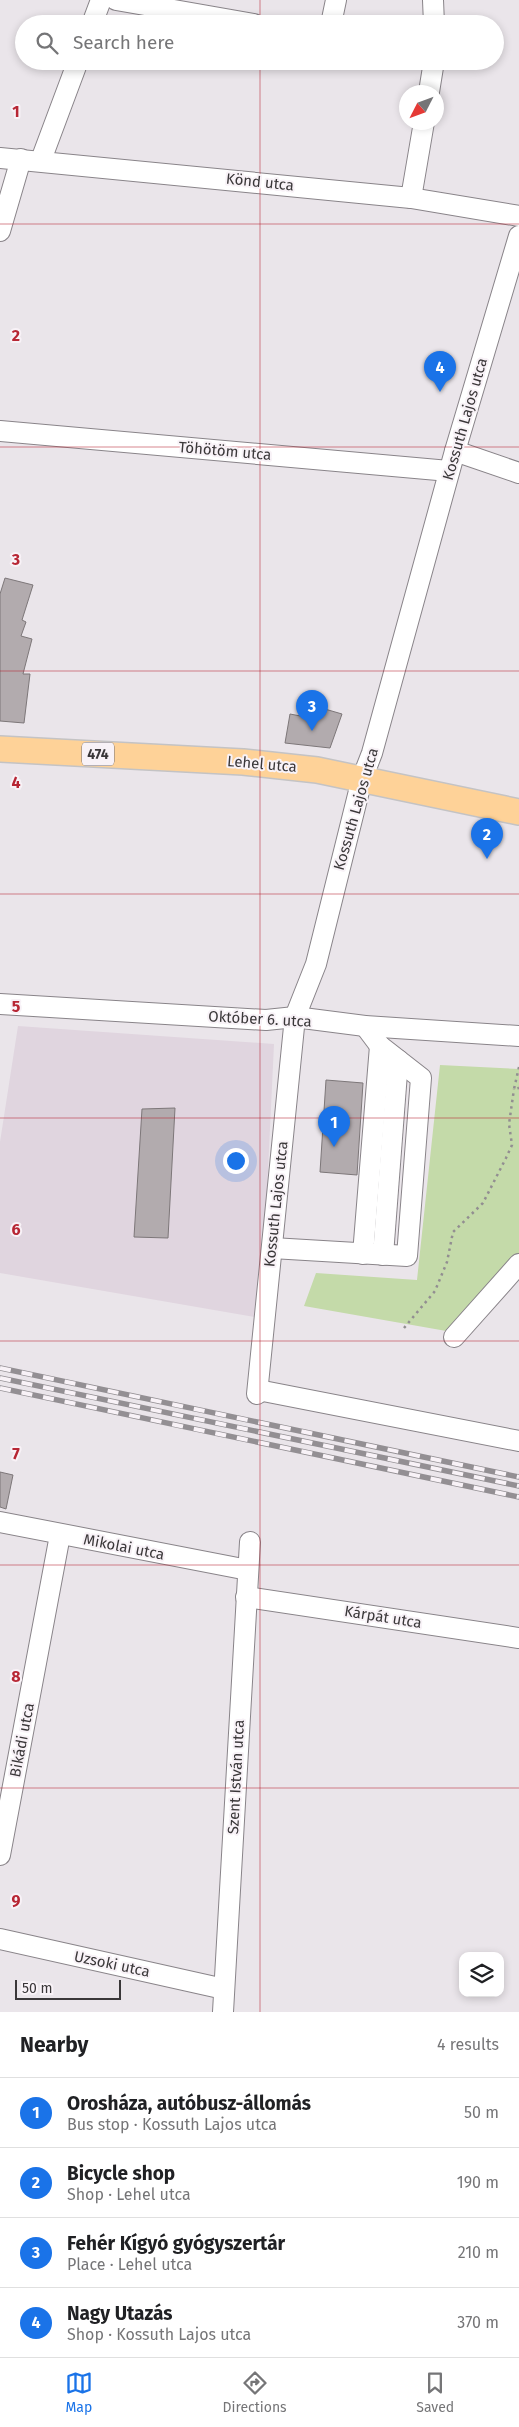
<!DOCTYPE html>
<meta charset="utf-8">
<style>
body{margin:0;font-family:"Fira Sans",sans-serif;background:#f6f6f6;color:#202124}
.controls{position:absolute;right:15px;bottom:15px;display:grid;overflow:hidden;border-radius:10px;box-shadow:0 2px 8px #0003}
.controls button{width:45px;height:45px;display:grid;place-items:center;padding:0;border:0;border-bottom:1px solid #e0e0e0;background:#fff;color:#202124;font:25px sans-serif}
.compass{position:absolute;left:399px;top:85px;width:45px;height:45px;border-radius:50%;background:#fff;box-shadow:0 2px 8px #0003;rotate:228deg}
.scale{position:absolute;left:15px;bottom:12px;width:106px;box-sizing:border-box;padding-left:5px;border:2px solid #3a3739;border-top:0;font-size:14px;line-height:18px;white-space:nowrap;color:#3a3739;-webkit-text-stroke:4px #f8f2f7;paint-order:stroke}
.you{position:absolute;left:235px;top:1160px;width:18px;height:18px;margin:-12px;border:4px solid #fff;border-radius:50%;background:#1a73e8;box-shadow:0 0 0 8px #1a73e833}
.badge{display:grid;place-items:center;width:32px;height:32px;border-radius:50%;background:#1a73e8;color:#fff;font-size:16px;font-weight:700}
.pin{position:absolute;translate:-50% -41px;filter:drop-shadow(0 1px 2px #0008)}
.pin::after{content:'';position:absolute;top:26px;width:18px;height:15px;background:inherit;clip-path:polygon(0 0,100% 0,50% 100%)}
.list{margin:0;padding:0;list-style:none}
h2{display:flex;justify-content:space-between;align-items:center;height:65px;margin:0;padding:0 20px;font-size:21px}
h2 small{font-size:16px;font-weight:400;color:#757577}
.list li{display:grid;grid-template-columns:32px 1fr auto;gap:15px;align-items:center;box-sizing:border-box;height:70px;padding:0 20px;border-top:1px solid #e0e0e0}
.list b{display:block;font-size:19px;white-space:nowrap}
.list p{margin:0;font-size:16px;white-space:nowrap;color:#757577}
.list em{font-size:16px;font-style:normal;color:#757577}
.icon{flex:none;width:28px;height:28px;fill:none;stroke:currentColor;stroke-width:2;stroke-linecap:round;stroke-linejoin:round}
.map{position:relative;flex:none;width:519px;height:2012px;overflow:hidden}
.search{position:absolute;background:#fff;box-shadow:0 2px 8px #0003;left:15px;right:15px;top:15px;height:55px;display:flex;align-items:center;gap:12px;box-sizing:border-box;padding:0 18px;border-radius:28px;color:#757577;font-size:19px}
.sheet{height:345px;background:#fff}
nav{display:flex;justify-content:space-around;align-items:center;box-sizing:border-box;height:70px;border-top:1px solid #e0e0e0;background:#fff;font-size:14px;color:#757577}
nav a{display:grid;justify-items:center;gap:2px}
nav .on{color:#1a73e8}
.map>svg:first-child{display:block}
.built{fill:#e0d5df}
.green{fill:#c4daa9}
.building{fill:#b2abae;stroke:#7d7779}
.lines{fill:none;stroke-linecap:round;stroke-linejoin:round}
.minor-casing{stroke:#898489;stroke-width:22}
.major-casing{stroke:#c4c3c4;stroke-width:28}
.path{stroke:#928e91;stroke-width:2.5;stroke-dasharray:2.5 4;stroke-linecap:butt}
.minor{stroke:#fff;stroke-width:20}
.major{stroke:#fed298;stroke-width:25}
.rail-casing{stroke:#938f93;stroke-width:5.5}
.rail{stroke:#f8f2f7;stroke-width:4;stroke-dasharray:11;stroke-linecap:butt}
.grid{fill:none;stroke:#b72634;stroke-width:1;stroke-opacity:0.55}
.labels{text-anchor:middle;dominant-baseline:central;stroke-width:4;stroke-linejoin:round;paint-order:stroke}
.shield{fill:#f8f2f7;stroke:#736f72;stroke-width:1}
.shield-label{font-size:14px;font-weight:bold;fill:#3a3739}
.street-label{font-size:15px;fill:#3a3739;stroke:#f8f2f7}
.grid-label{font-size:16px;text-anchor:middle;font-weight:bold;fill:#b72634;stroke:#f8f2f7;stroke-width:4;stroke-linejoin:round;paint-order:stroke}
</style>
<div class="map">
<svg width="519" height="2012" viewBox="0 0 519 2012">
<rect width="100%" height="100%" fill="#eae5ea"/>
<!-- built -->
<path class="built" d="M18,1026L274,1044L261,1318L0,1273V1142Z"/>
<!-- green -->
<path class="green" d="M440,1065L519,1069V1257L452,1332L304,1306L316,1273L417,1280Z"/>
<!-- building -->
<g class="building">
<path d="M5,578L33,585L22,620L26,622L21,636L32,639L23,674H30L24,723L0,721V594Z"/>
<path d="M318,707L342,714L330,748L285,743L290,714L316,719Z"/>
<path d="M326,1080L363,1083L357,1175L320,1172Z"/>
<path d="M175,1108L168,1238L134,1237L142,1109Z"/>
<path d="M0,1472L13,1475L6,1509L0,1507Z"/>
</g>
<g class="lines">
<defs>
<g id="minor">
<path d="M116,0L254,24"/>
<path d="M433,0L434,24"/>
<path d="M92,24L101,0"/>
<path d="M331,24L336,0"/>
<path d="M429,92L434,61"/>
<path d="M0,158L411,198L519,216"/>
<path d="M41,160L78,61"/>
<path d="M411,198L424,122"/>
<path d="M0,231L21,159"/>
<path d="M0,431L449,471"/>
<path d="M455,451L519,473"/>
<path d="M0,1004L266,1020L295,1017L365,1026L519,1036"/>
<path d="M272,1248L407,1256L421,1078L380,1046L365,1026"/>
<path d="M363,1254L380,1046"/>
<path d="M383,1255L398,1060"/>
<path d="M454,1337L519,1264"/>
<path d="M258,1390L519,1441"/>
<path d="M257,1394L295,1017L316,964L362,779L372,753L455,451L519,236"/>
<path d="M0,1522L248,1570"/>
<path d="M246,1597L519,1638"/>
<path d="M0,1855L60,1535"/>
<path d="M0,1939L224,1989"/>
<path d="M223,2012L250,1542"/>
</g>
<path id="major" d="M0,749L243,762L317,770L519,812"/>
</defs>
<!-- minor casing -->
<use href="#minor" class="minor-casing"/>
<!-- major casing -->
<use href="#major" class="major-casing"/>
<!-- path -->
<g class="path">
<path d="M519,1067L514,1089L519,1088"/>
<path d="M404,1328L435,1291L447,1262L453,1232L483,1203L506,1158L512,1145L509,1124L514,1089"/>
</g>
<!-- minor -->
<use href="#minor" class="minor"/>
<!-- major -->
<use href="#major" class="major"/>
<defs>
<g id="rail">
<path d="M0,1368L519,1477"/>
<path d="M0,1378L519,1486"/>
<path d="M0,1388L519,1497"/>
</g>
</defs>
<!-- rail casing -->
<use href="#rail" class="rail-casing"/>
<!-- rail -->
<use href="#rail" class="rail"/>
</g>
<!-- grid -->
<path class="grid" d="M260,0V24M260,61V2012M0,224H519M0,447H519M0,671H519M0,894H519M0,1118H519M0,1341H519M0,1565H519M0,1788H519"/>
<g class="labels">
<!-- shield labels -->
<rect class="shield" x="82" y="742.5" width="32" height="23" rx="4"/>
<g class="shield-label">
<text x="98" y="754">474</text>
</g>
<!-- street labels -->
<g class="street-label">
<text transform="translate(260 182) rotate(6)">Könd utca</text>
<text transform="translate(465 419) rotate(-74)">Kossuth Lajos utca</text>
<text transform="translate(225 451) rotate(5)">Töhötöm utca</text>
<text transform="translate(262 764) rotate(5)">Lehel utca</text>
<text transform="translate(356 809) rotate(-74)">Kossuth Lajos utca</text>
<text transform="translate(260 1019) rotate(3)">Október 6. utca</text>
<text transform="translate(276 1204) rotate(-84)">Kossuth Lajos utca</text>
<text transform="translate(124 1547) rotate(11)">Mikolai utca</text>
<text transform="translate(383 1617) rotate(9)">Kárpát utca</text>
<text transform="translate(22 1740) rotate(-79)">Bikádi utca</text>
<text transform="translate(236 1777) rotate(-87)">Szent István utca</text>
<text transform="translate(112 1964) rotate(12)">Uzsoki utca</text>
</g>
</g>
<g class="grid-label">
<text x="16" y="117">1</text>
<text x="16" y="341">2</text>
<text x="16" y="565">3</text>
<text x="16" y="788">4</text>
<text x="16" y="1012">5</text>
<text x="16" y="1235">6</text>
<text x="16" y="1459">7</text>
<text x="16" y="1682">8</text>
<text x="16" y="1906">9</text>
</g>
</svg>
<div class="controls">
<button><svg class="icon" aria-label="layers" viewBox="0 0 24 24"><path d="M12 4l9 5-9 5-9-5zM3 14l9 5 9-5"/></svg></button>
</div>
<svg class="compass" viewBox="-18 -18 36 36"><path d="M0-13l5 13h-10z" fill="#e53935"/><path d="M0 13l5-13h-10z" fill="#757577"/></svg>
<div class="scale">50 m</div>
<div class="you"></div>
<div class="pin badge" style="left:334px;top:1147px">1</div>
<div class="pin badge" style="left:487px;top:859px">2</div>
<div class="pin badge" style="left:312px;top:731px">3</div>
<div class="pin badge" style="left:440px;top:392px">4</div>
<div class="search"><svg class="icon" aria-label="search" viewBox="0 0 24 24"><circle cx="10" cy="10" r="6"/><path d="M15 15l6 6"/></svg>Search here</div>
</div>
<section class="sheet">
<h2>Nearby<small>4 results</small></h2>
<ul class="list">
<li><span class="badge">1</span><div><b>Orosháza, autóbusz-állomás</b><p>Bus stop · Kossuth Lajos utca</p></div><em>50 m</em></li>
<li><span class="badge">2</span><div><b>Bicycle shop</b><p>Shop · Lehel utca</p></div><em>190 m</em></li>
<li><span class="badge">3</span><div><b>Fehér Kígyó gyógyszertár</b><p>Place · Lehel utca</p></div><em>210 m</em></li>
<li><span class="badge">4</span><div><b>Nagy Utazás</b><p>Shop · Kossuth Lajos utca</p></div><em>370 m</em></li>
</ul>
</section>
<nav>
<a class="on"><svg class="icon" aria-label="map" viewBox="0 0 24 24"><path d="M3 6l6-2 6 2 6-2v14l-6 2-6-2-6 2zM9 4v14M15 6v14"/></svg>Map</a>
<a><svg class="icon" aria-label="directions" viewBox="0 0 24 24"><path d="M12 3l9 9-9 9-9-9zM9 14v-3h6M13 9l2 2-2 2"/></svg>Directions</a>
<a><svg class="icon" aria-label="saved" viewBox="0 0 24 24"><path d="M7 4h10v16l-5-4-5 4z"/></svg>Saved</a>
</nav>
